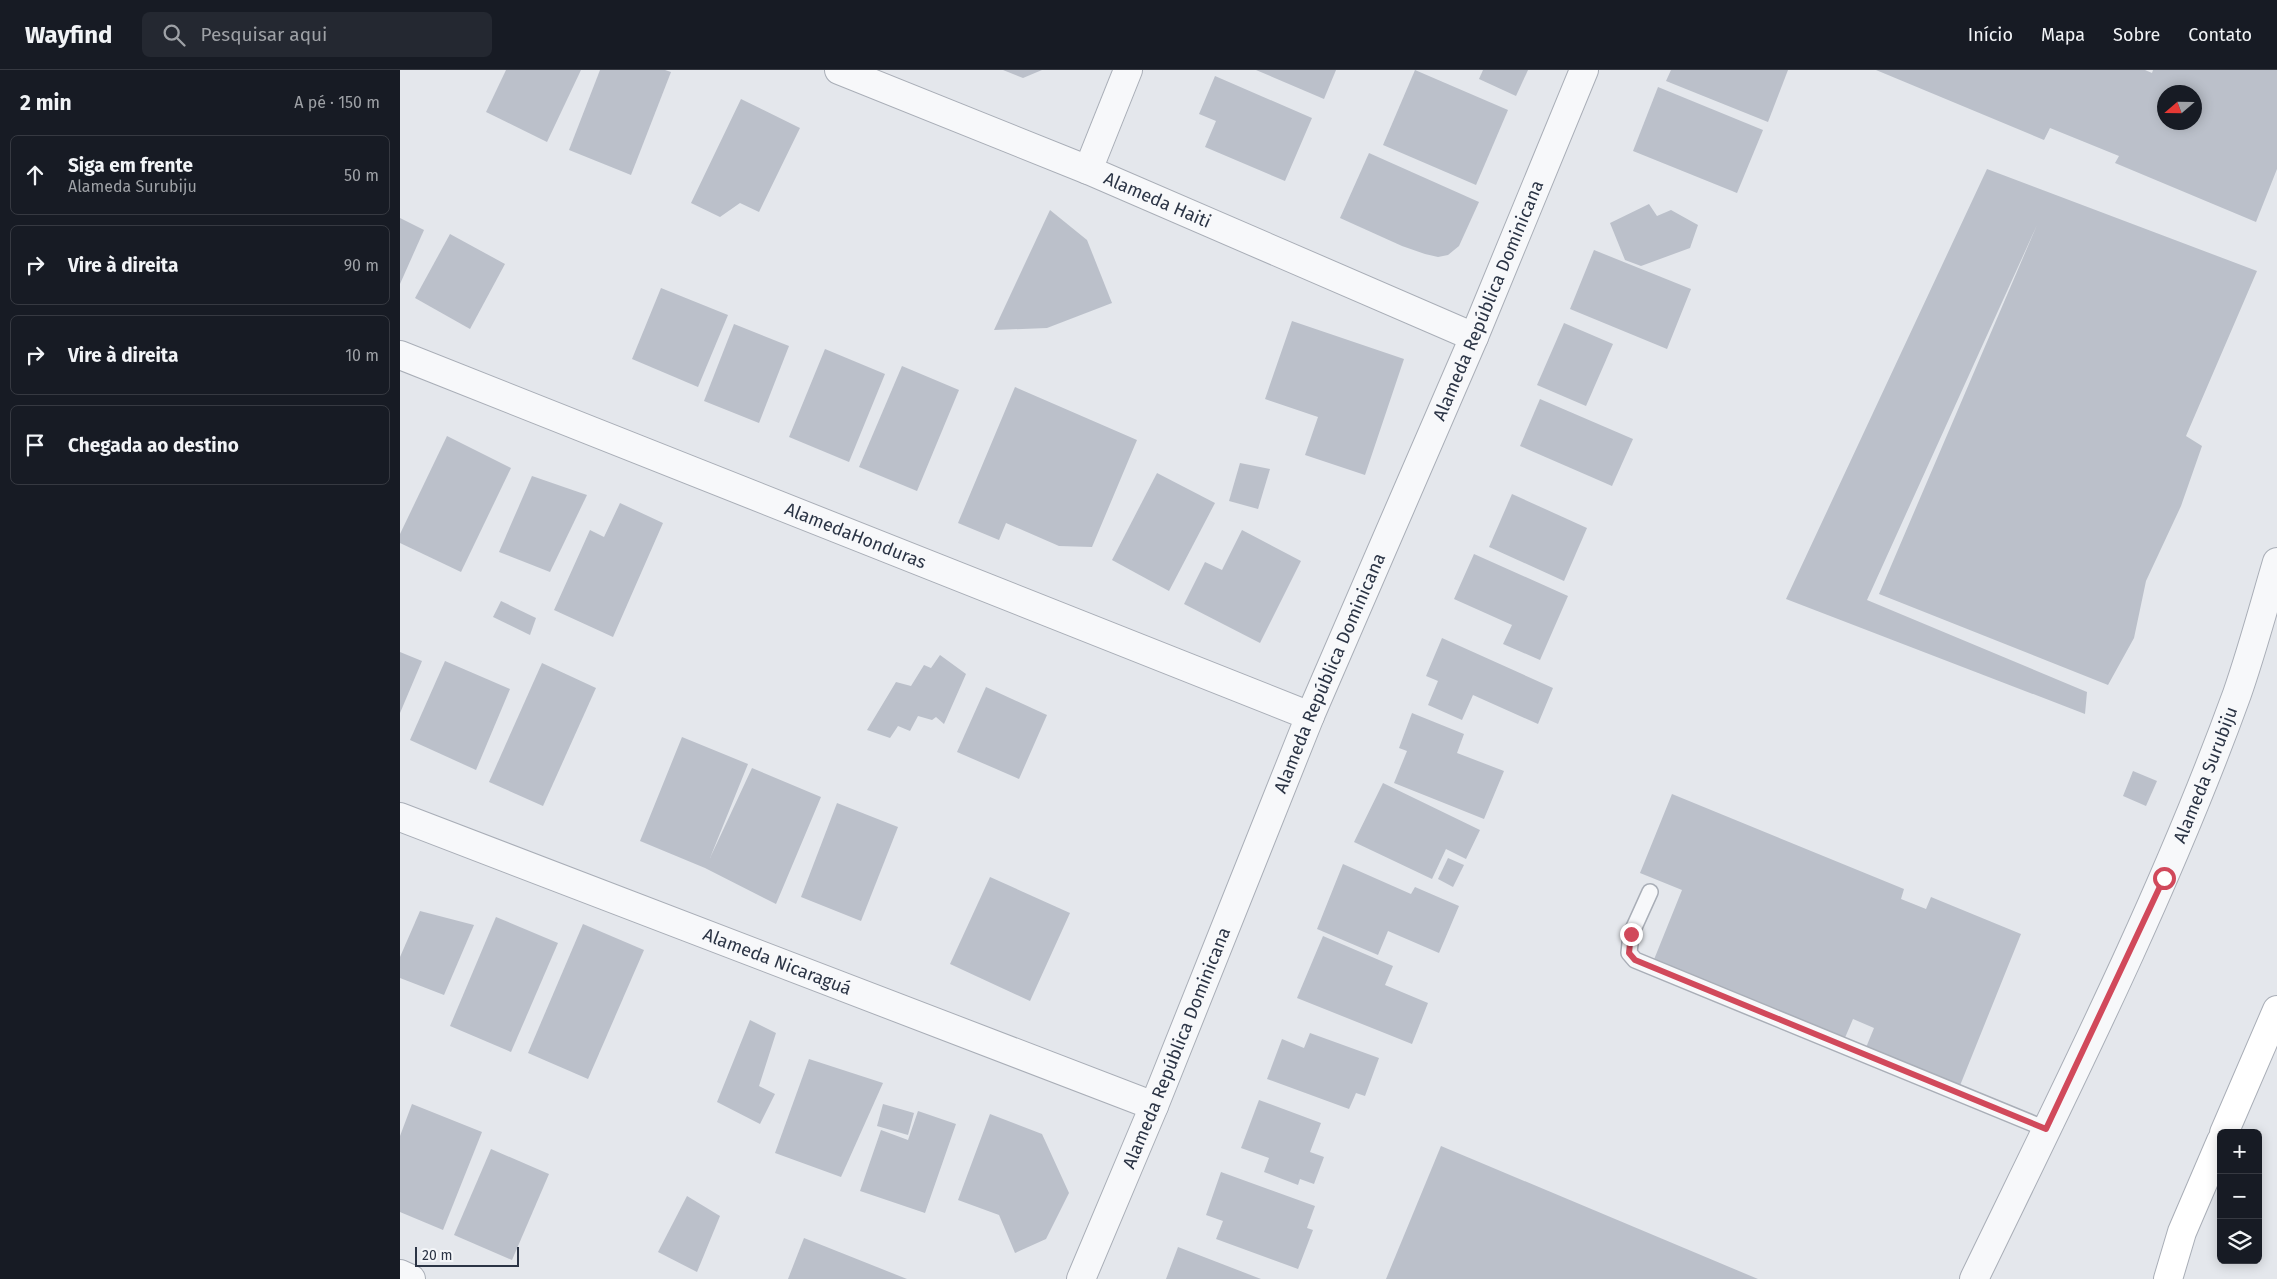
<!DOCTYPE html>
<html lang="pt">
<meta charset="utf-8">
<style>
body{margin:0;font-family:"Fira Sans",sans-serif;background:#242831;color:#f1f3f6}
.controls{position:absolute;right:15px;bottom:15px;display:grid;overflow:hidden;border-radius:8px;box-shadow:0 2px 12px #0003}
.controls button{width:45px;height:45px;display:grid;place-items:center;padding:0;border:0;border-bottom:1px solid #363941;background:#171b24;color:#f1f3f6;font:25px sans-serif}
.compass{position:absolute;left:1757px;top:15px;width:45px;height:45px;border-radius:50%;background:#171b24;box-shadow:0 2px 12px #0003;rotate:250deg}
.scale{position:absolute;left:15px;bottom:12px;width:104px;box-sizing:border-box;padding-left:5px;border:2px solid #2b3445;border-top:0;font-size:14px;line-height:18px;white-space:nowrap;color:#2b3445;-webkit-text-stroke:4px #f4f6f9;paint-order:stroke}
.stop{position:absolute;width:15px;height:15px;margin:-11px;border:4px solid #d1495b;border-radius:50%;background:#fff}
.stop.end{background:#d1495b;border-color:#fff;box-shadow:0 1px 5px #0008}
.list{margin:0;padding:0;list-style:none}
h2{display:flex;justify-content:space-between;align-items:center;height:65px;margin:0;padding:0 20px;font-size:21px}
h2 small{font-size:16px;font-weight:400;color:#9ea1a6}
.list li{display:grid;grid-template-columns:32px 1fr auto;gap:15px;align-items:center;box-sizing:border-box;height:80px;margin:0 10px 10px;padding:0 10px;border:1px solid #363941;border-radius:8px}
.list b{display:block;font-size:19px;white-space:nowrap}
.list p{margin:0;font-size:16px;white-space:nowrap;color:#9ea1a6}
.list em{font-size:16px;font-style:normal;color:#9ea1a6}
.icon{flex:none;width:28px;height:28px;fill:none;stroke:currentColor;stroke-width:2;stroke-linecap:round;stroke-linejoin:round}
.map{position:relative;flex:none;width:1877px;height:1209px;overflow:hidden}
header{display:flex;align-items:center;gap:30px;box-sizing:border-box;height:70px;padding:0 25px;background:#171b24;border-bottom:1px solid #363941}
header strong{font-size:24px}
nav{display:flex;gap:28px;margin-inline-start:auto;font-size:18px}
.search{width:350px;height:45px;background:#242831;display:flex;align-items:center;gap:12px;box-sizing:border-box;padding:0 18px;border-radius:8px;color:#9ea1a6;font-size:19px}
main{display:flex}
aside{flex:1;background:#171b24}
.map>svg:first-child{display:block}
.building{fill:#bbc0ca;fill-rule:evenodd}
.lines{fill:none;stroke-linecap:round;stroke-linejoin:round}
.service-casing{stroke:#a9aeb7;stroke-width:18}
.minor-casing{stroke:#a9aeb7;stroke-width:30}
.secondary-casing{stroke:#a9aeb7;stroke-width:30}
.service{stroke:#f7f8fa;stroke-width:15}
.minor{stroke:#f7f8fa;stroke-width:28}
.secondary{stroke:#fff;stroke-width:28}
.route{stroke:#d1495b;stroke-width:6}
.labels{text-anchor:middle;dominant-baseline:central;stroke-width:4;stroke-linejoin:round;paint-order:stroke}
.street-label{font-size:18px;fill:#2b3445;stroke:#f4f6f9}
</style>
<header>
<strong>Wayfind</strong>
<div class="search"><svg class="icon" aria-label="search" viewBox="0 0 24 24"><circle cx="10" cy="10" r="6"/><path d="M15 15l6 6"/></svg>Pesquisar aqui</div>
<nav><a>Início</a><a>Mapa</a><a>Sobre</a><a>Contato</a></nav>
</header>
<main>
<aside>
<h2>2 min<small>A pé · 150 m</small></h2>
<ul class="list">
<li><svg class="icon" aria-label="ahead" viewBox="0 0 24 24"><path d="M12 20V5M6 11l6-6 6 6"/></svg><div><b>Siga em frente</b><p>Alameda Surubiju</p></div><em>50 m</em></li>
<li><svg class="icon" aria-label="right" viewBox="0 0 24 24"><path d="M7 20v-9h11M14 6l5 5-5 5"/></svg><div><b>Vire à direita</b></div><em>90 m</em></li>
<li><svg class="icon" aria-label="right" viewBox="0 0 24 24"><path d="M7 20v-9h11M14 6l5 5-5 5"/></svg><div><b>Vire à direita</b></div><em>10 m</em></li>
<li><svg class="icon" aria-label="arrive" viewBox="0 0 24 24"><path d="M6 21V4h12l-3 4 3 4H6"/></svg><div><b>Chegada ao destino</b></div></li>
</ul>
</aside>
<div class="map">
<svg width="1877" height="1209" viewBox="0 0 1877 1209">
<rect width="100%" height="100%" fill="#e4e7ec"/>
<!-- building -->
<g class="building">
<path d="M106,0H181L147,72L86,42Z"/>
<path d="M200,0H265L271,2L231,105L169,80Z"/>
<path d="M603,0H642L623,8Z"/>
<path d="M856,0H936L924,29Z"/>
<path d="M1015,0L1108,40L1076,115L983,75Z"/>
<path d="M1083,0H1128L1116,26L1079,9Z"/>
<path d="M1271,0H1388L1368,52L1266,11Z"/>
<path d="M1476,0H1745L1752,3L1753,0H1877V99L1856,152L1715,93L1719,86L1650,58L1644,70ZM1764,22H1794V52H1764Z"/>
<path d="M815,6L912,48L885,111L805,77L816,51L799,44Z"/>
<path d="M1258,17L1363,60L1337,123L1233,81Z"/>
<path d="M341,29L400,58L359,142L340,133L320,147L291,133Z"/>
<path d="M969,83L1079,132L1059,176L1048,185L1038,187L1025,184L1002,176L940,148Z"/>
<path d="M1587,99L1857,201L1786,366L1802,376L1781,436L1746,511L1734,568L1708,615L1479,524L1637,155L1467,530L1687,622L1685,644L1386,529Z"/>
<path d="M1249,134L1257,146L1271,140L1298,155L1290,178L1241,196L1225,190L1210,153Z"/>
<path d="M650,140L687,170L712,233L647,258L594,260Z"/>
<path d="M0,148L24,160L0,214Z"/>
<path d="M50,164L105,194L70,259L15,228Z"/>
<path d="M1194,180L1291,219L1267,279L1170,239Z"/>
<path d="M261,218L328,245L298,317L232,289Z"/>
<path d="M892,251L1004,289L965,405L905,385L918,347L865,329Z"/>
<path d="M1164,253L1213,274L1186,336L1137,315Z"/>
<path d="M334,254L389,276L359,353L304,331Z"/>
<path d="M425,279L485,304L449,392L389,367Z"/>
<path d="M502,296L559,320L517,421L459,397Z"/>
<path d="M615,317L737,370L692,477L659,476L606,453L599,470L558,453Z"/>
<path d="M1140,329L1233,369L1212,416L1120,376Z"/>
<path d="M47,366L111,398L61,502L0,473V464Z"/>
<path d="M840,393L870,399L858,439L829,431Z"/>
<path d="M757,403L815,433L769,521L712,490Z"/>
<path d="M132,406L187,425L150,502L99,482Z"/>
<path d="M1112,424L1187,458L1164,511L1089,477Z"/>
<path d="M220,433L263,453L213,567L154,540L190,460L204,467Z"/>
<path d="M842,460L901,491L860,573L784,534L805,492L822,500Z"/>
<path d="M1074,484L1168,526L1140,590L1103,574L1112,555L1054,529Z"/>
<path d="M101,531L136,548L130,565L93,547Z"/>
<path d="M1042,568L1153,618L1138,654L1073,625L1062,650L1028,635L1038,611L1026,606Z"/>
<path d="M0,582L22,591L0,643Z"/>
<path d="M540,585L566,604L544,654L536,647L532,650L518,646L510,661L498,656L490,668L467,660L496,612L511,616L524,595L531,598Z"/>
<path d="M45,591L110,619L76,700L10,670Z"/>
<path d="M142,593L196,618L143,736L89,712Z"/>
<path d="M586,617L647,645L619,709L557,682Z"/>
<path d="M1012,643L1064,664L1057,683L1104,701L1084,749L994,713L1007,681L999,678Z"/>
<path d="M282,667L348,694L310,788L352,698L421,727L376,834L305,798L240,771Z"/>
<path d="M1733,701L1757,711L1746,736L1723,726Z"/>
<path d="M983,713L1080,760L1066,789L1046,779L1032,809L954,772Z"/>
<path d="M1272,724L1504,819L1501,829L1526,839L1531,827L1621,864L1559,1018L1465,980L1474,958L1453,949L1444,970L1253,892L1282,820L1240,803Z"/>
<path d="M437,733L498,757L461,851L401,827Z"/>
<path d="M1048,788L1064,795L1053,817L1038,809Z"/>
<path d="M943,794L1011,824L1015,817L1059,836L1039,883L988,861L978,885L917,859Z"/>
<path d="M590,807L670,843L630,931L550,894Z"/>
<path d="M20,841L74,855L44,925L0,908V887Z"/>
<path d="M96,847L158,873L111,982L50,956Z"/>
<path d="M183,854L244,880L188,1009L128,983Z"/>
<path d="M923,866L993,896L985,915L1028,933L1012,974L897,928Z"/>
<path d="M350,950L376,963L359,1016L375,1024L360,1054L317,1032Z"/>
<path d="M910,963L979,988L965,1026L956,1023L949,1039L867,1009L882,969L904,978Z"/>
<path d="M409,989L483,1013L441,1107L375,1083Z"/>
<path d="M859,1030L921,1053L910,1082L924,1087L914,1114L900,1109L898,1115L864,1102L869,1088L841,1078Z"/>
<path d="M12,1034L82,1062L43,1160L0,1142V1066Z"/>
<path d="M483,1034L514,1043L508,1065L477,1056Z"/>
<path d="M518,1041L556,1054L525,1143L460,1121L481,1060L508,1070Z"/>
<path d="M590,1044L642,1064L669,1123L646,1169L615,1183L599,1145L558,1130Z"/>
<path d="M1041,1076L1358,1209H986Z"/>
<path d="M91,1079L149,1104L112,1190L54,1165Z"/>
<path d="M821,1102L915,1136L907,1158L913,1160L898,1199L816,1169L823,1151L806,1145Z"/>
<path d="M287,1126L320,1146L297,1202L258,1182Z"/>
<path d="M404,1168L507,1209H388Z"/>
<path d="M778,1177L861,1209H766Z"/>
</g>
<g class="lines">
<defs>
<path id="service" d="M1250,822L1231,864L1229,883L1235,890L1646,1059"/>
<g id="minor">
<path id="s1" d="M439,0L688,100L1074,267"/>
<path d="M688,100L728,0"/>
<path id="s2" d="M0,285L910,646"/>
<path id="s3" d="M0,747L754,1036"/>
<path d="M0,1204L11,1209"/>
<path id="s4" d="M681,1209L754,1036L910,646L1074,267L1184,0"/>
<path id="s5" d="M1574,1209C1667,1017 1764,825 1837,624C1852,581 1864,536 1877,492"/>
</g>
<g id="secondary">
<path d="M1824,1063L1877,940"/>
<path d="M1768,1209L1782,1162L1821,1071"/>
</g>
</defs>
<!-- service casing -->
<use href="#service" class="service-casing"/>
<!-- minor casing -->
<use href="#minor" class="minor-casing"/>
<!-- secondary casing -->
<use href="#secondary" class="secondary-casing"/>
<!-- service -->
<use href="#service" class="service"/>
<!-- minor -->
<use href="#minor" class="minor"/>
<!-- secondary -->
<use href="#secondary" class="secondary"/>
</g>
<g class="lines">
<!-- route -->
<path class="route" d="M1231,864L1229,883L1235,890L1646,1059L1764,808"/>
</g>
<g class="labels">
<!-- street labels -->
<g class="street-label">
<text stroke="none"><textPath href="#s1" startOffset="344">Alameda Haiti</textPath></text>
<text stroke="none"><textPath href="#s4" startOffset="1060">Alameda República Dominicana</textPath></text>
<text stroke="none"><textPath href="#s2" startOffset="490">AlamedaHonduras</textPath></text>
<text stroke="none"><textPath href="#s4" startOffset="655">Alameda República Dominicana</textPath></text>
<text stroke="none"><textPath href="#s5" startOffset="555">Alameda Surubiju</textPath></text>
<text stroke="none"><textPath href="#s3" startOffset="404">Alameda Nicaraguá</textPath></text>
<text stroke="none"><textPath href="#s4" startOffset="250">Alameda República Dominicana</textPath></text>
</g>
</g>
</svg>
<div class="controls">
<button>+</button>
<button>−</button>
<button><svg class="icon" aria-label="layers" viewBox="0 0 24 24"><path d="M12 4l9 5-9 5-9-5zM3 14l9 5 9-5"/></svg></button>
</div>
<svg class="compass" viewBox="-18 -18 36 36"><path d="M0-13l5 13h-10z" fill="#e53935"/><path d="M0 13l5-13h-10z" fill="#9ea1a6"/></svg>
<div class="scale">20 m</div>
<div class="stop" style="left:1764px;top:808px"></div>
<div class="stop end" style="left:1231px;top:864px"></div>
</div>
</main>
